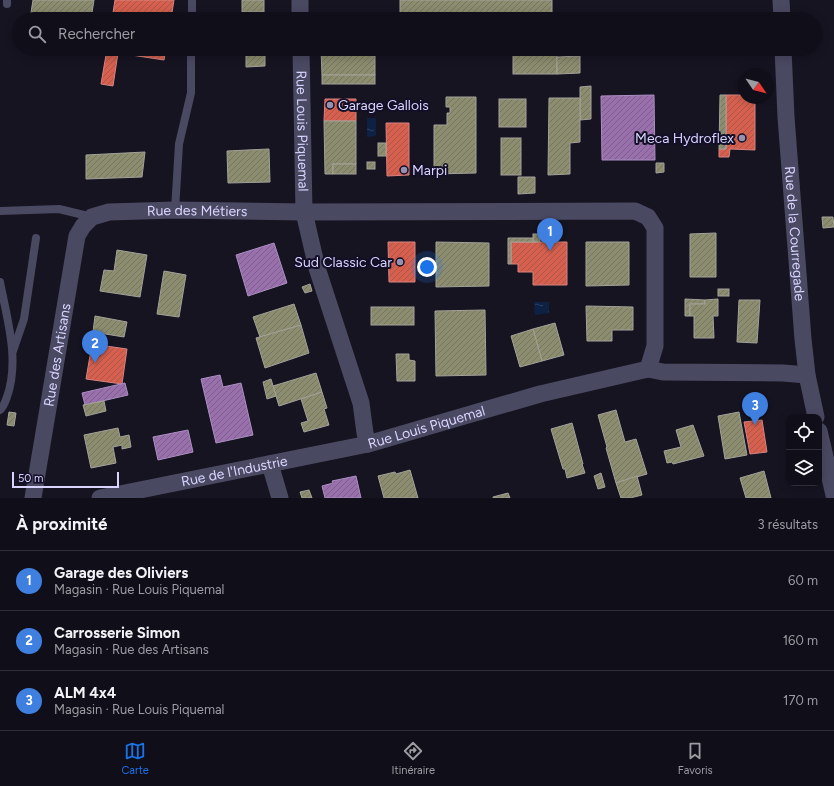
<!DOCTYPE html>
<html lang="fr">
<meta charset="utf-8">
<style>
body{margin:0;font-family:Figtree,sans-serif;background:#1e1d26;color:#f1f3f6}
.controls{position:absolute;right:12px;bottom:12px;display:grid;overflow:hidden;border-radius:8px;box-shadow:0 2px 10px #0003}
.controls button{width:36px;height:36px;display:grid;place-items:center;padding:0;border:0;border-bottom:1px solid #302f38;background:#100f19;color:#f1f3f6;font:20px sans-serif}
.compass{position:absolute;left:738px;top:68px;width:36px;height:36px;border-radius:50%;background:#100f19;box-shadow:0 2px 10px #0003;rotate:125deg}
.scale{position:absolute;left:12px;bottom:10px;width:107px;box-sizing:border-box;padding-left:4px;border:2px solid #d9d4ff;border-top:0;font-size:11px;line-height:14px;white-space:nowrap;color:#d9d4ff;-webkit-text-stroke:3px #130f26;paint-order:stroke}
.you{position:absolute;left:427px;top:267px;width:14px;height:14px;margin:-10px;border:3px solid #fff;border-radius:50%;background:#1a73e8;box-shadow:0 0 0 6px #1a73e833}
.badge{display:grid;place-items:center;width:26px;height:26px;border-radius:50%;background:#1a73e8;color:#fff;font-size:13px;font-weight:700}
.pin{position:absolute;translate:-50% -33px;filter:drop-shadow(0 1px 2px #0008)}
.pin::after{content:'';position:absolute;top:21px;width:14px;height:12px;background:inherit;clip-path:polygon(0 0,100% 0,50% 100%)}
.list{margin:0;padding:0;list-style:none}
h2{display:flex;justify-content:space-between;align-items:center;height:52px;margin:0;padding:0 16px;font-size:17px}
h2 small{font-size:13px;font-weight:400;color:#9c9ca2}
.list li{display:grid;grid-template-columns:26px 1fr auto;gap:12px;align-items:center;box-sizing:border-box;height:60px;padding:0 16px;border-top:1px solid #302f38}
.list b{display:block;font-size:15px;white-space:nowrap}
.list p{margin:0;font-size:13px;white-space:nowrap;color:#9c9ca2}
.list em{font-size:13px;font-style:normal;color:#9c9ca2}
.icon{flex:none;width:22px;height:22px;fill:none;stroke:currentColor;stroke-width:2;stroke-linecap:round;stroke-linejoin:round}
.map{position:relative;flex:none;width:834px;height:498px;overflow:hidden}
.search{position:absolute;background:#100f19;box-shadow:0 2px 10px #0003;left:12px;right:12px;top:12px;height:44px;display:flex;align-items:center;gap:10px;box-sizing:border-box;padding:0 14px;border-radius:22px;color:#9c9ca2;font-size:15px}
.sheet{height:232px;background:#100f19}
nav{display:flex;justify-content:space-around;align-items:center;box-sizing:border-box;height:56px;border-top:1px solid #302f38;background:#100f19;font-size:11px;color:#9c9ca2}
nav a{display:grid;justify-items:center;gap:2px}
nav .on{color:#1a73e8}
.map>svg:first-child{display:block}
.water{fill:url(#water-ripples)}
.shops{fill:url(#shops-hatch);stroke:#d78382}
.offices{fill:url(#offices-hatch);stroke:#ac8ec4}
.industry{fill:url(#industry-hatch);stroke:#a3a29a}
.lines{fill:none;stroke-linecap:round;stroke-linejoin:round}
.lane{stroke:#4a4962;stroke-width:8}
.street{stroke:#4a4962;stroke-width:17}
.poi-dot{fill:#9591b1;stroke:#130f26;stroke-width:1.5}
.labels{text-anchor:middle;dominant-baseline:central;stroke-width:4;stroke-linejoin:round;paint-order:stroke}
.poi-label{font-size:14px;fill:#d9d4ff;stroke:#130f26;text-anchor:start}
.street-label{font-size:14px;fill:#d9d4ff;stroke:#130f26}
</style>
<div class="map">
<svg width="834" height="498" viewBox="0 0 834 498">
<defs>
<pattern id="water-ripples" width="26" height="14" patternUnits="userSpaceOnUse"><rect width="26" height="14" fill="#0d2144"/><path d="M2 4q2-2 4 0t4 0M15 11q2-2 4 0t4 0" fill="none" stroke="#304060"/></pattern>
<pattern id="shops-hatch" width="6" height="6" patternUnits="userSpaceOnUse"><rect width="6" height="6" fill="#d6604d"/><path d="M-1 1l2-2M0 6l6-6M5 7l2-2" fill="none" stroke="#a9564d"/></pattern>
<pattern id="offices-hatch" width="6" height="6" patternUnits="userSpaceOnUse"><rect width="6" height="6" fill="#9970ab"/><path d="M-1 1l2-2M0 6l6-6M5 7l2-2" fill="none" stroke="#7a5f8a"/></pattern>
<pattern id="industry-hatch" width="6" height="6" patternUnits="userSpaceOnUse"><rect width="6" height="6" fill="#8c8c6e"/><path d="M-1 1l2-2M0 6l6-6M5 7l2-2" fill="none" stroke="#767564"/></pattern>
</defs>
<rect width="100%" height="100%" fill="#161421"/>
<!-- water -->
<g class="water">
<path d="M367,118H376V136L367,137Z"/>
<path d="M534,302H549V313L535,315Z"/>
</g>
<!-- shops -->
<g class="shops">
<path d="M115,0H174L171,19H112Z"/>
<path d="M107,49H166L164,60L118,53L113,86L101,84Z"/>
<path d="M726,95H744V98H755V150L730,149L729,157H719V149H726Z"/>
<path d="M325,99H356V121H324Z"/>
<path d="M386,123H409V175L387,176Z"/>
<path d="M388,242H415V282H389Z"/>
<path d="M511,242H567V285H533V272H518V264H511Z"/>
<path d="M92,344L127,349L122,384L86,379Z"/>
<path d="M762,420L767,452L750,454L744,422Z"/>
</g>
<!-- offices -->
<g class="offices">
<path d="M654,95L655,160H602L601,96Z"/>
<path d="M274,243L287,283L248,296L236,255Z"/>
<path d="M220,375L223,387L241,383L253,435L216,443L201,379Z"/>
<path d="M125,383L128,395L85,405L82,393Z"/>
<path d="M188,430L193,452L158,460L153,437Z"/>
<path d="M356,476L361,498H325L322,486L333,483L332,481Z"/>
</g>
<!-- industry -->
<g class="industry">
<path d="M33,0H94L91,19H30Z"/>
<rect x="242" y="0" width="22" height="12"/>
<rect x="400" y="0" width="152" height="19"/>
<path d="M243,49H265V66L246,67V54H243Z"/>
<path d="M321,49H375V75H322Z"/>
<rect x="513" y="49" width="44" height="25"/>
<path d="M580,56V73L557,74V57Z"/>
<rect x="322" y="75" width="53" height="9"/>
<path d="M591,86V119L580,120V87Z"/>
<path d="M720,95H726V149H719Z"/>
<path d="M446,97H476V173L434,174V125H447V113H450V107H446Z"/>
<path d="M549,98H580V142L570,143V174L548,175Z"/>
<rect x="499" y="99" width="27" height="28"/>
<path d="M324,121H356V164H333V174H325Z"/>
<rect x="501" y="138" width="20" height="37"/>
<rect x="378" y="143" width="8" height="13"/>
<path d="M269,149L270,182L228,183L227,151Z"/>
<path d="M145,152L142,177L86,179V155Z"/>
<rect x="367" y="162" width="8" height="7"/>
<path d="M656,163H664V172L656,173Z"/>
<rect x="333" y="164" width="23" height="10"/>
<path d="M518,177H535V193L518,194Z"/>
<path d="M822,217H833L834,227L823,228Z"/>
<path d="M716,233V277H690V234Z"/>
<rect x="533" y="234" width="7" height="8"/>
<path d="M508,238H533V242H511V264H508Z"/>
<path d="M436,242L489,243V286L436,287Z"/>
<path d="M586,242H629V285L586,286Z"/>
<path d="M117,250L147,255L140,297L100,291L104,270L114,271Z"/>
<path d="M164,271L186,275L179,317L157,314Z"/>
<path d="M310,284L312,291L305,293L302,287Z"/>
<rect x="718" y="289" width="11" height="7"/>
<path d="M685,299L705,300V304H690V316H685Z"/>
<path d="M718,299V316H713L714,338H694V316H690V304H705V300Z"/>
<path d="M739,300H760L757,343L737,342Z"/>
<path d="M294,304L301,325L260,337L253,317Z"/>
<path d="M586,306L633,307V330H612V341H587Z"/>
<rect x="371" y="307" width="43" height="18"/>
<path d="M485,310L486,375L436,376L435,311Z"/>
<path d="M95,316L127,322L124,337L93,332Z"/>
<path d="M555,323L564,355L542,361L533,329Z"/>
<path d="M301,325L309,353L265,368L256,338Z"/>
<path d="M533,329L542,361L520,367L511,336Z"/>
<path d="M396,354H409V360L415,361V381H397Z"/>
<path d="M316,373L322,392L279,406L273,386Z"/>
<path d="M271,379L276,396L267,399L263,382Z"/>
<path d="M322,392L327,408L324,409L329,425L304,432L301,423L308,421L301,399Z"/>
<path d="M104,401L106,411L86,416L83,405Z"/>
<path d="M616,410L625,442L636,439L647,474L616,483L606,448L607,447L598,415Z"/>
<path d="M9,412L16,413L14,426L7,425Z"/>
<path d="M739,412L747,455L725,459L718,416Z"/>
<path d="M572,423L583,464H582L585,473L567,478L565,469H563L551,429Z"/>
<path d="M693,425L704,456L673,464L672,462L667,463L664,451L681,447L676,430Z"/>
<path d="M118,428L120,437L129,435L131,447L122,449V445L113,447L116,463L91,468L84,435Z"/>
<path d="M410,470L418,498H384L378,476L395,472L396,474Z"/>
<path d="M764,471L771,498H746L740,478Z"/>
<path d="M601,473L605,487L598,489L594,476Z"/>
<path d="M637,476L642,495L630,498H621L616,483Z"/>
<path d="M309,490L312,498H302L300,492Z"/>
<path d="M508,493L510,498H493V497Z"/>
</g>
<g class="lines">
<!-- lane -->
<g class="lane">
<path d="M7,4V0"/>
<path d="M192,19V0"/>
<path d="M175,210L179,144L191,93V49"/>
<path d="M0,211L59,209L92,217"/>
<path d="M0,282C7,319 20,360 7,397C5,402 4,406 0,410"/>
<path d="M13,351L24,319L36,238"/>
</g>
<!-- street -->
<g class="street">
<path d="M300,0V19"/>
<path d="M781,0L782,19"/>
<path id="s1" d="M301,49L304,212L317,268L361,403L365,433L368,444L540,394L648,369L663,372L783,373L807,375"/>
<path id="s2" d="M783,49L786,117L803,339L807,375L816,417"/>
<path d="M819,431L834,495"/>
<path d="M270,464L280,498"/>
<path id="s3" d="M33,498L77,236L83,226L92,217L109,212L175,210L304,212L635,211L648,217L655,228V346L648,369"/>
<path id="s4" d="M100,498L368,444"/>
</g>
</g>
<!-- markers -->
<g class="poi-dot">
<circle cx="330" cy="105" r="4"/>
<circle cx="742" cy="138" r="4"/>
<circle cx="404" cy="170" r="4"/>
<circle cx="400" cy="262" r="4"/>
</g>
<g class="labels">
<!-- poi labels -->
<g class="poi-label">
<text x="338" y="105">Garage Gallois</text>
<text x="734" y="138" text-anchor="end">Meca Hydroflex</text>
<text x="412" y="170">Marpi</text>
<text x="392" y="262" text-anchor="end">Sud Classic Car</text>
</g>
<!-- street labels -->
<g class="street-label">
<text stroke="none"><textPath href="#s1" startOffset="82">Rue Louis Piquemal</textPath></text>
<text stroke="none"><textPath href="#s3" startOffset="396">Rue des Métiers</textPath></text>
<text stroke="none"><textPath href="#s2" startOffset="185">Rue de la Courregade</textPath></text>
<text stroke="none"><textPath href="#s3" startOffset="145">Rue des Artisans</textPath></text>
<text stroke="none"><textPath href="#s1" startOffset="465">Rue Louis Piquemal</textPath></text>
<text stroke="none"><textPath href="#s4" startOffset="137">Rue de l'Industrie</textPath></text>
</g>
</g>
</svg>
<div class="controls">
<button><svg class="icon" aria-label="locate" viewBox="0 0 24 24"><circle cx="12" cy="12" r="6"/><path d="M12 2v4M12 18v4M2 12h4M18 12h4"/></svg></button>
<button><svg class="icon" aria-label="layers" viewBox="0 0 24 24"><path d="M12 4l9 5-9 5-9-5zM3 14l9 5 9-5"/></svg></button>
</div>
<svg class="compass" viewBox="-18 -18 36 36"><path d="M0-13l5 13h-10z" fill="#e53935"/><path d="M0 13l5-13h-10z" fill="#9c9ca2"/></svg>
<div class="scale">50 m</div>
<div class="you"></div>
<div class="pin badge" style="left:550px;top:251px;background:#3f7fe0">1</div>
<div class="pin badge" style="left:95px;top:363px;background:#3f7fe0">2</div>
<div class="pin badge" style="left:755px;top:425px;background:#3f7fe0">3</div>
<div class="search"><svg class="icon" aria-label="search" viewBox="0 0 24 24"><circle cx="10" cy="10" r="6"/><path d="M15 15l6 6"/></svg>Rechercher</div>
</div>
<section class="sheet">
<h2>À proximité<small>3 résultats</small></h2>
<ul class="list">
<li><span class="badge" style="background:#3f7fe0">1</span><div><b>Garage des Oliviers</b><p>Magasin · Rue Louis Piquemal</p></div><em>60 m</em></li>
<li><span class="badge" style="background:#3f7fe0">2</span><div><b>Carrosserie Simon</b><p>Magasin · Rue des Artisans</p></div><em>160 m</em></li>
<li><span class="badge" style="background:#3f7fe0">3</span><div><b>ALM 4x4</b><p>Magasin · Rue Louis Piquemal</p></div><em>170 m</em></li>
</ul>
</section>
<nav>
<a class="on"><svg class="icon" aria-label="map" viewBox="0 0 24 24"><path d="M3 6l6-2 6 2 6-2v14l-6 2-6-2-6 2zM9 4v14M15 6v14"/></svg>Carte</a>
<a><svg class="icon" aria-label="directions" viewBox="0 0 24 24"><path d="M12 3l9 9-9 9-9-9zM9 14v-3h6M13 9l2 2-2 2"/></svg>Itinéraire</a>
<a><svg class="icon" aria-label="saved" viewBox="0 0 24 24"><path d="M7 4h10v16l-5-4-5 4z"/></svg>Favoris</a>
</nav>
